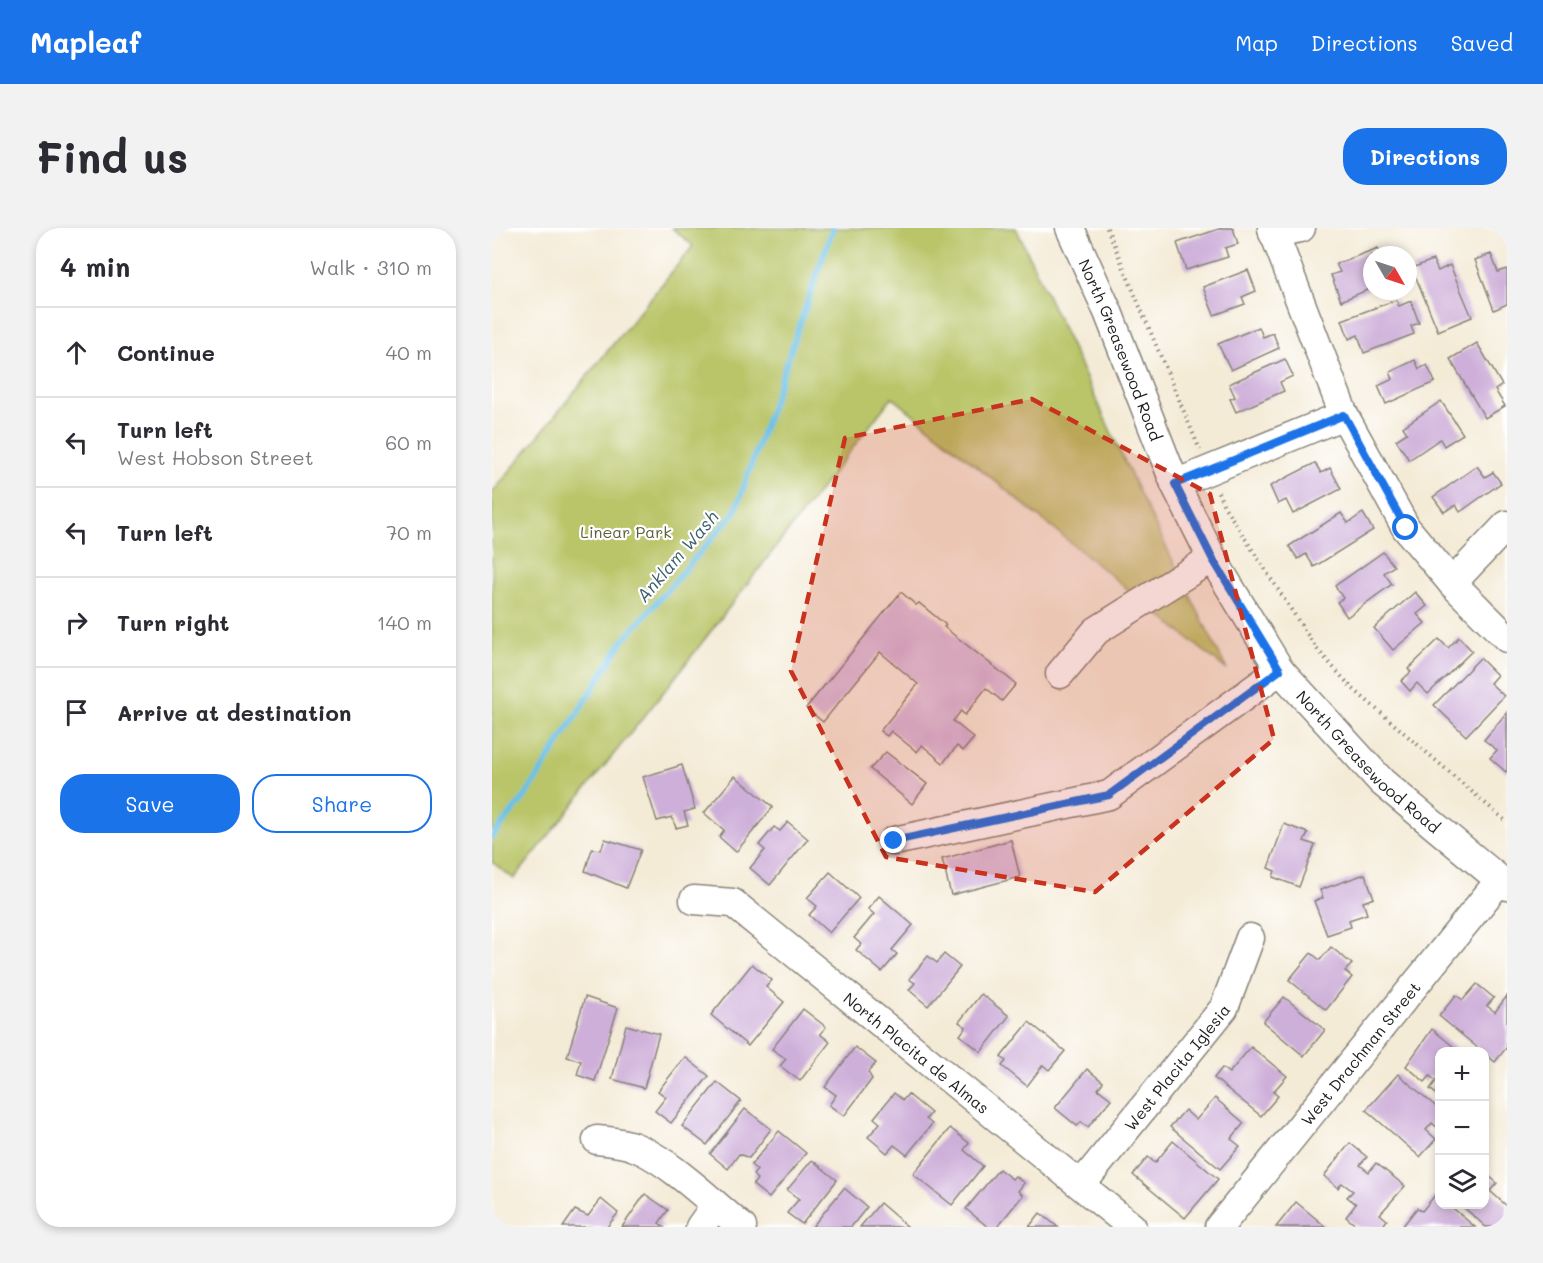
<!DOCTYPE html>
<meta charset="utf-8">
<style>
body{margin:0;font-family:Mali,sans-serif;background:#f2f2f3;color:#2b2b33}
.controls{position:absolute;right:18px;bottom:18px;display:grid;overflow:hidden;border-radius:12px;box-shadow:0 3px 9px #0003}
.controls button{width:54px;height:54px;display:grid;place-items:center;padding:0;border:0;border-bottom:2px solid #e1e1e2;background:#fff;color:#2b2b33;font:30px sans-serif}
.compass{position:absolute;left:871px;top:18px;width:54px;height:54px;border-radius:50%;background:#fff;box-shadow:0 3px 9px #0003;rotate:129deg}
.stop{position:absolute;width:18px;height:18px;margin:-14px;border:4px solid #1a73e8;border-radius:50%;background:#fff}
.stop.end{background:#1a73e8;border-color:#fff;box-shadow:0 2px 6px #0008}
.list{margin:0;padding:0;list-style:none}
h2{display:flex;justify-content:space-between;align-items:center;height:78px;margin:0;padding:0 24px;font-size:26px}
h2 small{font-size:20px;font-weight:400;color:#7c7c81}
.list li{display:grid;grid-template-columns:39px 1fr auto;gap:18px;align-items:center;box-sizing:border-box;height:90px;padding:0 24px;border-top:2px solid #e1e1e2}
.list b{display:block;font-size:22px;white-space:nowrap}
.list p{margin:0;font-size:20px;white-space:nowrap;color:#7c7c81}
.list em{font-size:20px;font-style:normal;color:#7c7c81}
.actions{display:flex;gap:12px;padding:18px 24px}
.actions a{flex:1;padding:14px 0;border:2px solid #1a73e8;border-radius:24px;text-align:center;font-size:21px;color:#1a73e8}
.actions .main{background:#1a73e8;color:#fff}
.icon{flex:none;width:33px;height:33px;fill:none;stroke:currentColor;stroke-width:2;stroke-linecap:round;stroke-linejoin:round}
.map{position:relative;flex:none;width:1015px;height:999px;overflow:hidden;border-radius:24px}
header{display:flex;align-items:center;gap:36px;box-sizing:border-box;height:84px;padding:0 30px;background:#1a73e8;color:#fff}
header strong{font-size:28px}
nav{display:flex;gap:33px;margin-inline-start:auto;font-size:21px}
.intro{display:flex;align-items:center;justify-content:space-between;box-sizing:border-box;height:144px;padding:0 36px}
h1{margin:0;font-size:42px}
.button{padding:15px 27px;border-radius:24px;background:#1a73e8;color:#fff;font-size:21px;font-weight:700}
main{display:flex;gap:36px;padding:0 36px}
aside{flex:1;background:#fff;border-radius:24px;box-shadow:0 3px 9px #0003}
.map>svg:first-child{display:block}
.green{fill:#b9c567;stroke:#6a7042;stroke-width:1.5}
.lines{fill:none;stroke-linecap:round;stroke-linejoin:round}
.stream{stroke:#6bc1e8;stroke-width:6}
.building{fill:#ceafd9}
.minor-casing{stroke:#88847a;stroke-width:31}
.path{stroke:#88847a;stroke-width:4;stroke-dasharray:1.5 4.5;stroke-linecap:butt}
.minor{stroke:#fff;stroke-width:28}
.route{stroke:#1a73e8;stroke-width:8}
.marked{fill:#c8321e;fill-opacity:0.2;stroke:#c8321e;stroke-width:4.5;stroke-dasharray:12 8;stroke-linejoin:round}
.labels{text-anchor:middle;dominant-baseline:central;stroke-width:4.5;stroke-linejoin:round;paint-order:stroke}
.street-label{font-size:16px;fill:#1c1c1c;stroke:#fff}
.park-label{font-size:16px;fill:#5b603a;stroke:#fff}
.water-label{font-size:18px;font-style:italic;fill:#3c5e6e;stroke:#fff}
</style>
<header>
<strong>Mapleaf</strong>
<nav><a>Map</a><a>Directions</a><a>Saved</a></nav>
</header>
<div class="intro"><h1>Find us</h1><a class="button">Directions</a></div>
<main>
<aside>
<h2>4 min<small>Walk · 310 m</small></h2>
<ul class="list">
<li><svg class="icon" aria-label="ahead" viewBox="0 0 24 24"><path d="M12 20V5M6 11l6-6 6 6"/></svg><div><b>Continue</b></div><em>40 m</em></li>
<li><svg class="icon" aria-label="left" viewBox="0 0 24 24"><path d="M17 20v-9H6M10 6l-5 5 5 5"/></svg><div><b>Turn left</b><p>West Hobson Street</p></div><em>60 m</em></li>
<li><svg class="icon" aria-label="left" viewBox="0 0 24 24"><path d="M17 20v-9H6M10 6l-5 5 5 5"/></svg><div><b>Turn left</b></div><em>70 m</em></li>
<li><svg class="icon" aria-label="right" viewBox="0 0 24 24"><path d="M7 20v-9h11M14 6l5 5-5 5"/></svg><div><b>Turn right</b></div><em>140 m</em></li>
<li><svg class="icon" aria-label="arrive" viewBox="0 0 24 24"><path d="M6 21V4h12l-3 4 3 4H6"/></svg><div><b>Arrive at destination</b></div></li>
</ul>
<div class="actions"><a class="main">Save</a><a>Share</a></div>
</aside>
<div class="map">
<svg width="1015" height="999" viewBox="0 0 1015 999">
<rect width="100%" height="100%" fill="#fff"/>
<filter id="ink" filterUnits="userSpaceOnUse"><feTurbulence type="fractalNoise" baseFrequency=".0167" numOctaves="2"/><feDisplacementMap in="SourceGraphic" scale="12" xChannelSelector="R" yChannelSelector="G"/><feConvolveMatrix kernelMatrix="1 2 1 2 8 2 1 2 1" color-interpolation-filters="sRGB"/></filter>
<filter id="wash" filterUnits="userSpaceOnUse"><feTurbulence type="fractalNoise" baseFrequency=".008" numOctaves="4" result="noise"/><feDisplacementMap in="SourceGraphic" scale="24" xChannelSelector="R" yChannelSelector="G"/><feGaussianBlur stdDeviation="1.35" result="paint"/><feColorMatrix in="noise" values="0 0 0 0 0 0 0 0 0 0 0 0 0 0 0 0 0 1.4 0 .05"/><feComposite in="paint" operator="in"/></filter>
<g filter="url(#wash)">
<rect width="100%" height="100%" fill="#f4ebd7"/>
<!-- green -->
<path class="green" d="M180,0H524L647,264L735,442L400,169L178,456L22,651L0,634V265L201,18Z"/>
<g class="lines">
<!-- stream -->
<path class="stream" d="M0,609L35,566L130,414L243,284L341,0"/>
</g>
<g id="blocks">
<!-- building -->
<g class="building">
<path d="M730,0H741L746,16L733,20L736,29L694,42L685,15Z"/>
<path d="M886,20L889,27H880V60L849,73L839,47L848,44L844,36Z"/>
<path d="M999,26L1006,44L1015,41V76L1002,82L983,32Z"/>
<path d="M941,32L946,43L958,37L980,89L946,103L920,40Z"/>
<path d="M756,42L764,63L750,69L753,76L722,87L711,59Z"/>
<path d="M904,72L907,78L919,73L927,95L919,98L922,106L872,125L866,107L857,111L850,92Z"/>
<path d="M767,99L771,109L781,105L787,120L739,142L726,116Z"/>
<path d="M985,115L1010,157L1003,162L1013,178L993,190L958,131Z"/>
<path d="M793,131L801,148L788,154L792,163L744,184L738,171L743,169L737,156Z"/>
<path d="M923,132L927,141L935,137L943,154L894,176L886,158L901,151L898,144Z"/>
<path d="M949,173L971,206L952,218L948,211L917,232L904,212L915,205L911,199Z"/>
<path d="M823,235L829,245L838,240L849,261L801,286L794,272L786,276L778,258Z"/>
<path d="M985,238L993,249L1001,244L1009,255L968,284L964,277L952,284L941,269Z"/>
<path d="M849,285L856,295L871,285L881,302L822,339L814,326L806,331L797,318Z"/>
<path d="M891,324L902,338L892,345L900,356L855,389L845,374L851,370L843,358Z"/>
<path d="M409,364L424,377L427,375L454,397L452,399L524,456L510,473L494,460L473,487L469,483L461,493L482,510L471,523L465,518L451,535L430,517L425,524L399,503L395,508L388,503L426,456L388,424L331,494L314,480Z"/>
<path d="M923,364L935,378L925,386L933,395L901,422L882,400Z"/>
<path d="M967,409L980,423L936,466L925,455L918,463L909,453L919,444L916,441L947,411L956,420Z"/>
<path d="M988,430L1005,447L998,455L1012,468L974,508L942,477Z"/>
<path d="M1015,484V542L1014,544L998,530L1005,522L992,512Z"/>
<path d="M394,524L435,556L420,576L378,541Z"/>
<path d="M190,537L203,581L192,584L196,597L184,600L180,589L165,593L151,549Z"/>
<path d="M243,548L281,579L244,624L227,609L232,602L212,585Z"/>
<path d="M296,594L316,611L278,657L258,640L273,622L267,617L282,599L288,603Z"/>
<path d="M792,596L816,605L812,613L823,617L807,659L781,649L783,643L776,640Z"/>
<path d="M113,611L149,622L134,660L93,643L100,621L109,622Z"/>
<path d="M519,612L528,649L459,667L450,631Z"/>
<path d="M338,644L367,670L337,705L317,687L325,678L315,670Z"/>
<path d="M873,646L882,670L871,674L875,686L857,692L859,699L835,707L822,673L831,670L828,662Z"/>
<path d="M387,668L421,697L400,722L405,726L390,744L364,722L369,716L362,710L382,686L376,681Z"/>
<path d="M839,719L860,736L853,743L860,749L834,782L797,752L819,725L828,732Z"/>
<path d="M452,726L468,739L436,778L417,762L423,755L417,751L436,728L445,735Z"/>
<path d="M260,736L280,752L274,759L292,774L256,818L219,787Z"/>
<path d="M985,756L1002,770L995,778L1003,784L1015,768V819L1003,834L947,788L964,767L971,772Z"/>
<path d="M489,766L517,788L489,824L468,807L474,799L467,794Z"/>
<path d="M93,769L126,780L103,853L85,847L89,833L75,829Z"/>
<path d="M792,769L833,802L812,828L771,794Z"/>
<path d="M311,781L334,799L328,806L338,814L308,853L288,838L294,831L280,821Z"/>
<path d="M537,794L573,823L557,842L551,837L535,858L510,838L514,833L509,829Z"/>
<path d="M134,797L167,806L152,860L120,851Z"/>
<path d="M940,801L968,824H948V869L938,861L944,853L938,848L933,854L914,838Z"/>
<path d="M363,819L384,835L376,844L380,851L352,888L337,877L344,867L333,859Z"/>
<path d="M759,819L795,848L781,864L786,868L769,888L722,850L730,840L737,845Z"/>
<path d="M193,829L217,848L179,895L163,883L174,869L166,863Z"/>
<path d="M595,841L611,854L606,861L619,871L596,899L589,894L585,898L563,880Z"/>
<path d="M906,846L948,882V899L946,900L940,895L934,902L944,911L928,929L874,882Z"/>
<path d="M225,854L249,873L215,917L190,898Z"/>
<path d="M402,865L411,872L416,866L439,885L434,891L440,896L415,927L402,917L395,925L376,909L388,895L382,890Z"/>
<path d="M723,870L752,895L739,911L748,918L728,941L678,899L693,882L704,892Z"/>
<path d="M253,881L279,901L257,930L247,926L236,941L218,926Z"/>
<path d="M458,900L477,915L472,922L491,938L460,977L421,946Z"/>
<path d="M287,903L314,925L277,970L261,957L265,951L261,947L265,942L259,937Z"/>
<path d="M681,913L726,951L693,990L641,947L656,929L663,935Z"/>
<path d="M858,915L875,929L868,937L877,944L884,935L913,958L888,986L895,992L890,999H866L854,989L864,976L855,969L861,963L850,955L846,960L832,948Z"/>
<path d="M320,932L345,952L310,996L295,985L307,971L295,962Z"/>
<path d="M507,941L520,951L523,948L532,955L526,963L531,967L505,999H496L474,981Z"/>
<path d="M993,944L1005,955L998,963L1015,978V992L1009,999H994L968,976H993Z"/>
<path d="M352,960L375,979L359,999H320Z"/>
<path d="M153,966L176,982L167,995L172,999H130Z"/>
<path d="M944,966L948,969V976H956L983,999H910L925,980L930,983Z"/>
<path d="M109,971L126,985L115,999H71L83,982L96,988Z"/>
<path d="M804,974L834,999H784Z"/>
<path d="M388,975L416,999H368Z"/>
<path d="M548,985L566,999H537Z"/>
</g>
</g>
</g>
<g filter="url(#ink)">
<use href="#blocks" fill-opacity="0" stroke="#88847a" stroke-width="1.5"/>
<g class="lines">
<defs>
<g id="minor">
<path id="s1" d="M578,0L616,84L683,256L720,330L788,442L890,554L1015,658"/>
<path d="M780,0L852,187L914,300L960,355L1015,410"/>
<path d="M781,5L809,0"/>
<path d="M683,256L852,187"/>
<path d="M960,355L1015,297"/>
<path d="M568,446L604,403L720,330"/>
<path d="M402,613L617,567L788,442"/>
<path id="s2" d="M202,672L241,675L640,999"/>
<path d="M105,912C116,913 126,914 137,917C173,928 220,975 250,999"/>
<path id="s3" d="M589,957L732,780L758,710"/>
<path d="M208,999L223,978"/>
<path id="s4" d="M727,999L1008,652"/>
</g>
</defs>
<!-- minor casing -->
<use href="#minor" class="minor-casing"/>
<!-- path -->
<g class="path">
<path d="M615,0L708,222"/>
<path d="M726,264L732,278L824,420L859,459L1015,594"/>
</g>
<!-- minor -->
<use href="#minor" class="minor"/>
</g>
</g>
<g class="lines" filter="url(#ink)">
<!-- route -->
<path class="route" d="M402,613L617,567L788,442L720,330L683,256L852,187L914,300"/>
</g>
<!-- marked area -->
<path class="marked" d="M540,171L718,266L782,511L603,664L394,629L299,443L353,210Z"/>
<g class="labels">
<!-- street labels -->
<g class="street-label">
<text stroke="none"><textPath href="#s1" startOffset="132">North Greasewood Road</textPath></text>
<text stroke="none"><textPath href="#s1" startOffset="618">North Greasewood Road</textPath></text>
<text stroke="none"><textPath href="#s2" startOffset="276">North Placita de Almas</textPath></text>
<text stroke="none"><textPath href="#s4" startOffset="224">West Drachman Street</textPath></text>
<text stroke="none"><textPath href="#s3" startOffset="152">West Placita Iglesia</textPath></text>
</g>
<!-- park labels -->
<g class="park-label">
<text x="134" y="303">Linear Park</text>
</g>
<!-- water labels -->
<g class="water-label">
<text transform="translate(185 328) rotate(-49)">Anklam Wash</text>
</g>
</g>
</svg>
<div class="controls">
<button>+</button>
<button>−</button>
<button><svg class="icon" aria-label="layers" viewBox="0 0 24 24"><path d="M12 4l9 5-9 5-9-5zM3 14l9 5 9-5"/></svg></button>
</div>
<svg class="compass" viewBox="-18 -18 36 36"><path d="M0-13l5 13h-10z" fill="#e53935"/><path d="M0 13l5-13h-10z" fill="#7c7c81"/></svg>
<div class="stop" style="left:914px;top:300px"></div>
<div class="stop end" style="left:402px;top:613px"></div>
</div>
</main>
